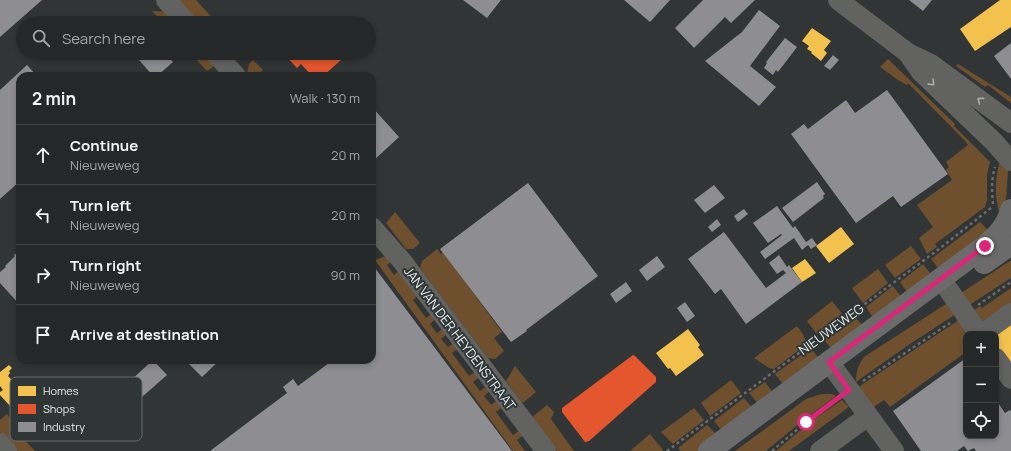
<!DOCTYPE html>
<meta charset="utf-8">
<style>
body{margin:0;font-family:Manrope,sans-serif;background:#313434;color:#f1f3f6}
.controls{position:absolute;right:12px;bottom:12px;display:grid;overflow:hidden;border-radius:8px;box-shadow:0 2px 6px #0003}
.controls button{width:36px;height:36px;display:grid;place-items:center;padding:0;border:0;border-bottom:1px solid #424445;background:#252828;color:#f1f3f6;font:20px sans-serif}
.stop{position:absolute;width:12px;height:12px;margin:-9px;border:3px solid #db2777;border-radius:50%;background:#fff}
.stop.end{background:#db2777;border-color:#fff;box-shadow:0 1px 4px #0008}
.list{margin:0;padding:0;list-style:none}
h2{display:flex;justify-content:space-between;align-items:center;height:52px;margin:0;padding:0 16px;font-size:17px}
h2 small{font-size:13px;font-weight:400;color:#a3a6a8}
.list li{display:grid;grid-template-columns:26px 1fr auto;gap:12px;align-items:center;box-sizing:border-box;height:60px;padding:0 16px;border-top:1px solid #424445}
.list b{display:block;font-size:15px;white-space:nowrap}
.list p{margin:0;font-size:13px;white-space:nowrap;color:#a3a6a8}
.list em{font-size:13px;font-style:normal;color:#a3a6a8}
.icon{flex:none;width:22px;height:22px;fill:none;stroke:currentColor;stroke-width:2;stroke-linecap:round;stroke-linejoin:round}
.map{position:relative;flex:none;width:1011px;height:451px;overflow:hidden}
.search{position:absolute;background:#252828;box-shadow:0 2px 6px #0003;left:16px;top:16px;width:360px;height:44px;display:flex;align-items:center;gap:10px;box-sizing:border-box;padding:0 14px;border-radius:22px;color:#a3a6a8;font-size:15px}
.panel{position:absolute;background:#252828;box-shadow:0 2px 6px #0003;left:16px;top:72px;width:360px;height:292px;border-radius:12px}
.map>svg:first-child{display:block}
.green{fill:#6e502e}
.homes{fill:#f2c14e}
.shops{fill:#e4572e}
.industry{fill:#8d8d92}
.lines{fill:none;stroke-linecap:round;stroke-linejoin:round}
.path{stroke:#6b6b6b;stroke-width:2.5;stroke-dasharray:3 3;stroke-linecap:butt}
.minor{stroke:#626261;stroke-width:20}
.major{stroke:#6a6b6a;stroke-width:22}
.oneway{stroke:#abadad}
.route{stroke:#db2777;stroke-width:5}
.labels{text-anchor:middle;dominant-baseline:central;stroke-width:4;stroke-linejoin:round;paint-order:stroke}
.street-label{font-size:13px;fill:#e7ebeb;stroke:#2f3736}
.key{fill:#2f3736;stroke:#666d6c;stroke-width:1}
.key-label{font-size:11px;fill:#e7ebeb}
</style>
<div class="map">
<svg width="1011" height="451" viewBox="0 0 1011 451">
<rect width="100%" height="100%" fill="#313535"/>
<!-- green -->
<g class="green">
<path d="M178,0H196L217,23H199Z"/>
<path d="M152,11L170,12L180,23H163Z"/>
<path d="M190,53H208L214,60L213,67L207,71Z"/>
<path d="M888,59L955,124L954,126L990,162L987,175V200L985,207L935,244L937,247L927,254L919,238L933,227L917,205L952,180L946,170L949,167L946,162L968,145L966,142L908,83L907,85L898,80L880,67Z"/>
<path d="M253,60L263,70L256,76H249L247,74L249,64Z"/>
<path d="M958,64L1011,97V103L988,85L985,87L956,66Z"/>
<path d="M1001,158L1007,166L1008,171L1006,201L999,212C994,193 995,176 1001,158Z"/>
<path d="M395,212L420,243L413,249H406L386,223Z"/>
<path d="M980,222L991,233L942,273L931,259Z"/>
<path d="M911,246L921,259L895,278L885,265Z"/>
<path d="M437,249L441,254L443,252L502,332L494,338L504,351L495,359L488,358L420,268L422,261Z"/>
<path d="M389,255L396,258L387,265L394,275L403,268L421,293L413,300L426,318L436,311L439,316L430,324L437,333L446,326L450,331L441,339L448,347L457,341L461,346L452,353L469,376L478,370L482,375L473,382L480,391L490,384L493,388L484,396L491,405L500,398L505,405L496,412L513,435L522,429L526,433L517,440L525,451H513L375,260Z"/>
<path d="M1010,261L1011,262V278L968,306L961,293Z"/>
<path d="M923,264L933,277L909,295L900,282Z"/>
<path d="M878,269L888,283L863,303L852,288Z"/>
<path d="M893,286L903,299L874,319L866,307Z"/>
<path d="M1011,288V306L981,322L971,312L980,306L982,308Z"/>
<path d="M832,301L844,316L820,334L816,333L807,321Z"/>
<path d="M949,302L956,314L907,346L856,382C856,372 858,365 864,357Z"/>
<path d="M854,316L865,328L833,350L823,339Z"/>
<path d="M959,320L969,334H966V352L890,407L884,400L871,409L857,388Z"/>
<path d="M797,326C802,333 809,340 803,347L774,369L769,368L754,358Z"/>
<path d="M811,348L819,359L786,388L775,374Z"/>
<path d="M515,366L536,392L524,402H521L506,381Z"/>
<path d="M731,380L741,393L710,416L701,403Z"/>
<path d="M765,382L774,394L759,405L749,393Z"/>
<path d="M821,394H832L836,396L801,422L766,451H735L806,399Z"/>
<path d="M744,398L754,410L722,431L714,421Z"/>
<path d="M842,400L849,407L789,451H776L810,422Z"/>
<path d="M547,405L554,412L551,419L574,451H557L532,418V417Z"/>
<path d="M694,408L704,420L703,421L673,444L661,432Z"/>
<path d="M7,414L20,435L35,451H17L0,432V420Z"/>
<path d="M707,425L718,436L703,451H681L678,448Z"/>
<path d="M650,434L663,450L662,451H630Z"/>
</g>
<!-- homes -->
<g class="homes">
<path d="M1000,0H1011V27L975,51L960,29Z"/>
<path d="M812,28L831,41L824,50L827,53L821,61L811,53L812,52L807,49L809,46L802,41Z"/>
<path d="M841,227L854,244L829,263L816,246Z"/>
<path d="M805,259L816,273L802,282L792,268Z"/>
<path d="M1011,323V367L996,347V334Z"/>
<path d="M688,329L700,345L698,347L704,355L676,376L670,368L668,369L656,353Z"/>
<path d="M9,365L12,368L9,371L10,373L8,376L42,412L34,419L28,412L21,418L0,395V392L3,390L0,386V372Z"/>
</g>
<!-- shops -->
<g class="shops">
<path d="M290,53H334L341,60L323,76H312L301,64L297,68L286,56Z"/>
<path d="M633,355L635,356L656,377V382L589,441L585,442L562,412V408Z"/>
</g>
<!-- industry -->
<g class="industry">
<path d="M0,0H42L0,37Z"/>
<path d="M463,0H501L487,18Z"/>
<path d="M624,0H670L650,22Z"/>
<path d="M703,0H755L731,23L725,17L694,48L675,28Z"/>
<path d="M909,0H932L923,11Z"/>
<path d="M759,10L780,26L750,66L776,87L759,106L705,61L742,32Z"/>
<path d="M785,38L797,47L778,72L776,70L773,75L764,68L767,63L766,62Z"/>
<path d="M1011,43V79L994,56Z"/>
<path d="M133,53H165L173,62L157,76H153Z"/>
<path d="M833,55L839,60L830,70L824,66Z"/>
<path d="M27,65L37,76H20V181L0,199V90Z"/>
<path d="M887,90L948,174L901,207L893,196L856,223L791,134L804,124L808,129L846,100L855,113Z"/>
<path d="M372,107L399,137L372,162Z"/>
<path d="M817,182L825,194L823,196L824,198L793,222L782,208Z"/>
<path d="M528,183L598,276L526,330L527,331L511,342L440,249Z"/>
<path d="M714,185L725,198L705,213L694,200Z"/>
<path d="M777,206L793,228L795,226L806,242L812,238L817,245L811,249L808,245L802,250L794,238L765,259L760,252L782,235L781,234L768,243L753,223Z"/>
<path d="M744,209L748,214L738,222L734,216Z"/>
<path d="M717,219L721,225L712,232L708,227Z"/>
<path d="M724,232L766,288L786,273L783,270L777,274L769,263L779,255L787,267L789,265L802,282L746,324L721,289L715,294L688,259Z"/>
<path d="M15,254L18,256L20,254V305L0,283V272L6,267L5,266L15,256L14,255Z"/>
<path d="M657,256L665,267L647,281L639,270Z"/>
<path d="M372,264L512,451H210L287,393L283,387L293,379L298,386L333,360H372Z"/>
<path d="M626,282L632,291L616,303L610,294Z"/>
<path d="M685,302L695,316L687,322L677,308Z"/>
<path d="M966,358V436H996V400L1005,413L1010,410L1011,411V451H976L974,448L968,451L964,446L957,451H921L893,411Z"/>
<path d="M153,360L167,375L142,397L129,382Z"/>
<path d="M185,360H220L202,377Z"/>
</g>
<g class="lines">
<!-- path -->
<g class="path">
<path d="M993,204C992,192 991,180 995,167"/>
<path d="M978,305L1011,282"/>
<path d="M863,381L950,323"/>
<path d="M667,451L939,249L991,208"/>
<path d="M772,451L806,422L836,400"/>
</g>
<!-- minor -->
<g class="minor">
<path d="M166,0L187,23"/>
<path d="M838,0L908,53L931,64L1011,123"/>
<path d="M215,53L236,76"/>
<path d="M909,55L921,72L994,142L1011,161"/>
<path d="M372,227L402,261L546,451"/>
<path d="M948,289L979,334"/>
<path d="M982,334L1011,313"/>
<path d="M996,358L1011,379"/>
<path d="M829,362L894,451"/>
<path d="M0,443L7,451"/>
<path d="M820,451L868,416"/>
</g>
<!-- major -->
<g class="major">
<path d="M984,263L1011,244"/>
<path d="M709,451L985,246C997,236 1007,226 1011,210"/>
</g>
</g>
<!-- one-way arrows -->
<defs><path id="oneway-chevron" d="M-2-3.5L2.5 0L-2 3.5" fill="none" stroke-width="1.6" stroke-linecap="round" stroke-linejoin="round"/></defs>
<g class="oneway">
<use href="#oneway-chevron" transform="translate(932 83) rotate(44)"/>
<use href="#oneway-chevron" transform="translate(980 100) rotate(-143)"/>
</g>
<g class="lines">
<!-- route -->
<path class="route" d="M806,422L849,390L829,362L985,246"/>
</g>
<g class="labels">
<!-- street labels -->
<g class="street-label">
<text transform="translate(831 329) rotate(-36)">NIEUWEWEG</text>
<text transform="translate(460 338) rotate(53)">JAN VAN DER HEYDENSTRAAT</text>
</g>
</g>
<!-- legend -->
<rect x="10" y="377" width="132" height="64" rx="6" class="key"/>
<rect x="18" y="386" width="18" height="10" fill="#f2c14e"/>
<rect x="18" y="404" width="18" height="10" fill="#e4572e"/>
<rect x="18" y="422" width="18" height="10" fill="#8d8d92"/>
<g class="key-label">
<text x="43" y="395">Homes</text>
<text x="43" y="413">Shops</text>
<text x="43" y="431">Industry</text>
</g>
</svg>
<div class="controls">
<button>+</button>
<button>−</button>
<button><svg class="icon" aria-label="locate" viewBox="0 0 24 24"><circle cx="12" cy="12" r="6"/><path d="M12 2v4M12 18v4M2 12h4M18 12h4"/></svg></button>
</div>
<div class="stop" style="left:806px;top:422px"></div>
<div class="stop end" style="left:985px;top:246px"></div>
<div class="search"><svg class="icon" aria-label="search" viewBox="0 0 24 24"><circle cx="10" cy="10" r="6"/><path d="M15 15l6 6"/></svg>Search here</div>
<section class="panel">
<h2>2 min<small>Walk · 130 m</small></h2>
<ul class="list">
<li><svg class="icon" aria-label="ahead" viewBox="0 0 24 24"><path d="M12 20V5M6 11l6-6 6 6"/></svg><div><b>Continue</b><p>Nieuweweg</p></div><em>20 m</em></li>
<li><svg class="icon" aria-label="left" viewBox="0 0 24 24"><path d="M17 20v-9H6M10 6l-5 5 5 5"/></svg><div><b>Turn left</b><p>Nieuweweg</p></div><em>20 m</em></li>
<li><svg class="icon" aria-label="right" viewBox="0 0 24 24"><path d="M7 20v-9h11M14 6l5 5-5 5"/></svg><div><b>Turn right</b><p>Nieuweweg</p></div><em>90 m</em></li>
<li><svg class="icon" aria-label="arrive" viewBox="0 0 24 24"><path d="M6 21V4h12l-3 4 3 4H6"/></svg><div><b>Arrive at destination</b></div></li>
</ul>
</section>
</div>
